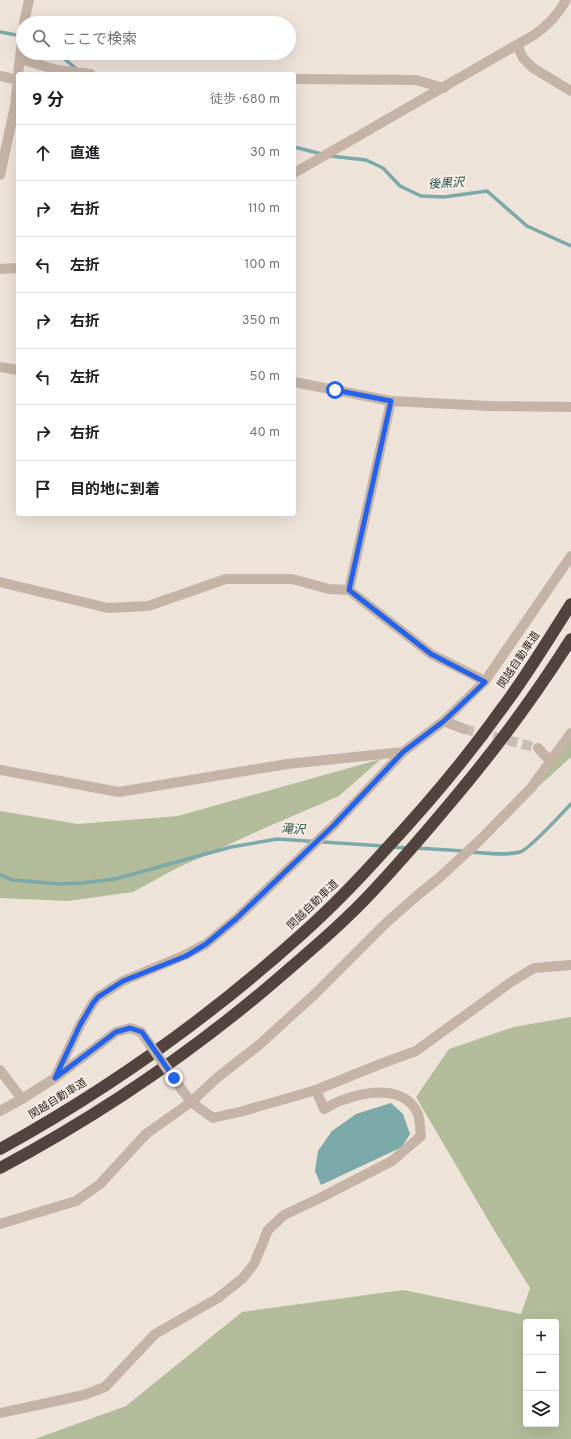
<!DOCTYPE html>
<html lang="ja">
<meta charset="utf-8">
<style>
body{margin:0;font-family:Overpass,"Noto Sans JP",sans-serif;background:#f6f6f6;color:#202124}
.controls{position:absolute;right:12px;bottom:12px;display:grid;overflow:hidden;border-radius:4px;box-shadow:0 4px 16px #0002}
.controls button{width:36px;height:36px;display:grid;place-items:center;padding:0;border:0;border-bottom:1px solid #e0e0e0;background:#fff;color:#202124;font:20px sans-serif}
.stop{position:absolute;width:12px;height:12px;margin:-9px;border:3px solid #2563eb;border-radius:50%;background:#fff}
.stop.end{background:#2563eb;border-color:#fff;box-shadow:0 1px 4px #0008}
.list{margin:0;padding:0;list-style:none}
h2{display:flex;justify-content:space-between;align-items:center;height:52px;margin:0;padding:0 16px;font-size:17px}
h2 small{font-size:13px;font-weight:400;color:#757577}
.list li{display:grid;grid-template-columns:26px 1fr auto;gap:12px;align-items:center;box-sizing:border-box;height:56px;padding:0 16px;border-top:1px solid #e0e0e0}
.list b{display:block;font-size:15px;white-space:nowrap}
.list em{font-size:13px;font-style:normal;color:#757577}
.icon{flex:none;width:22px;height:22px;fill:none;stroke:currentColor;stroke-width:2;stroke-linecap:round;stroke-linejoin:round}
.map{position:relative;flex:none;width:571px;height:1439px;overflow:hidden}
.search{position:absolute;background:#fff;box-shadow:0 4px 16px #0002;left:16px;top:16px;width:280px;height:44px;display:flex;align-items:center;gap:10px;box-sizing:border-box;padding:0 14px;border-radius:22px;color:#757577;font-size:15px}
.panel{position:absolute;background:#fff;box-shadow:0 4px 16px #0002;left:16px;top:72px;width:280px;height:444px;border-radius:4px}
.map>svg:first-child{display:block}
.green{fill:#b2bc9a;fill-rule:evenodd}
.water{fill:#7ba8a8}
.lines{fill:none;stroke-linecap:round;stroke-linejoin:round}
.stream{stroke:#7ba8a8;stroke-width:3.5}
.minor-tunnel{stroke:#c8beb5;stroke-width:10;stroke-dasharray:10 5;stroke-linecap:butt}
.minor{stroke:#c5b3a6;stroke-width:10}
.tertiary{stroke:#c5b3a6;stroke-width:10}
.motorway{stroke:#52433e;stroke-width:12}
.minor-bridge{stroke:#c5b3a6;stroke-width:10}
.route{stroke:#2563eb;stroke-width:5}
.labels{text-anchor:middle;dominant-baseline:central;stroke-width:4;stroke-linejoin:round;paint-order:stroke}
.street-label{font-size:11px;fill:#322926;stroke:#f7eee4}
.water-label{font-size:12px;font-style:italic;fill:#204e4f;stroke:#f7eee4}
</style>
<div class="map">
<svg width="571" height="1439" viewBox="0 0 571 1439">
<rect width="100%" height="100%" fill="#eee3d9"/>
<!-- green -->
<g class="green">
<path d="M571,733V757L538,787Z"/>
<path d="M381,759L339,796L258,831L175,869L133,892L68,901L0,898V811L78,824L178,816Z"/>
<path d="M571,1017V1439H35L126,1406L242,1312L403,1290L521,1314L530,1288L494,1230L416,1097L449,1049L514,1027ZM526,1322H556V1424H526Z"/>
</g>
<!-- water -->
<path class="water" d="M391,1103L403,1114L410,1134L402,1147L321,1185L315,1171L318,1151L332,1131L356,1114Z"/>
<g class="lines">
<!-- stream -->
<g class="stream">
<path d="M0,32L22,36"/>
<path d="M57,53L78,70"/>
<path d="M294,147L322,154"/>
<path d="M330,156L366,160L383,168L400,186L421,196L444,197L487,191L527,226L571,246"/>
<path d="M393,847L408,848"/>
<path d="M416,848L464,851"/>
<path d="M470,852C486,853 504,856 520,852C529,850 562,813 571,804"/>
<path d="M0,875L13,880L60,884L82,883L115,879L231,847L277,839L384,846"/>
</g>
<!-- minor-tunnel -->
<path class="minor-tunnel" d="M464,729L538,748"/>
<!-- minor -->
<g class="minor">
<path d="M24,23L29,0"/>
<path d="M517,45L523,58L533,68L571,91"/>
<path d="M20,59L57,70L91,74"/>
<path d="M18,74L23,33"/>
<path d="M0,76L18,80"/>
<path d="M294,79L416,80L444,88"/>
<path d="M0,175L15,106L18,78"/>
<path d="M0,367L18,370"/>
<path d="M294,382L391,401L489,406L571,407"/>
<path d="M0,582L108,608L148,606L226,579H292L329,589L349,590L431,654L485,681"/>
<path d="M349,590L391,401"/>
<path d="M444,721L464,729"/>
<path d="M538,748L550,761"/>
<path d="M0,770L119,792L287,764L403,752"/>
<path d="M0,1070L22,1099"/>
<path d="M55,1078L80,1025L93,1003L98,997L123,981L185,955L206,944L237,918L334,825L403,752L444,721L485,681L571,556"/>
<path d="M182,1090L191,1102L213,1118L243,1111L316,1090L383,1063L416,1051L511,982L534,968L571,965"/>
<path d="M0,1111L22,1099L55,1078L116,1032L130,1028L141,1032"/>
<path d="M0,1224L76,1201L100,1184L146,1134L191,1102L218,1077L259,1045L315,994L386,923L419,894L439,878L480,840L531,788L571,733"/>
<path d="M0,1413L84,1395L105,1387L155,1334L218,1298L243,1278L254,1264L268,1230L284,1215L320,1198L392,1161L421,1136C420,1129 420,1120 418,1114C405,1085 367,1091 343,1100C336,1102 330,1106 324,1109L316,1090"/>
</g>
<!-- tertiary -->
<g class="tertiary">
<path d="M294,173L534,35C547,26 558,15 566,0"/>
<path d="M0,269L18,268"/>
</g>
<!-- motorway -->
<g class="motorway">
<path d="M0,1149C109,1089 211,1016 303,933C332,907 359,879 385,850C426,806 465,760 500,711C526,677 548,640 571,604"/>
<path d="M0,1168C103,1113 201,1046 289,969C318,944 347,919 373,891C400,862 426,832 451,802C495,750 535,696 571,639"/>
</g>
<!-- minor-bridge -->
<path class="minor-bridge" d="M141,1032L182,1090"/>
</g>
<g class="lines">
<!-- route -->
<path class="route" d="M174,1078L142,1032L130,1028L116,1032L55,1078L80,1025L93,1003L98,997L123,981L186,956L206,944L237,918L334,825L403,752L444,721L485,682L431,654L349,590L391,401L335,390"/>
</g>
<g class="labels">
<!-- street labels -->
<g class="street-label">
<text transform="translate(519 660) rotate(-56)">関越自動車道</text>
<text transform="translate(313 905) rotate(-44)">関越自動車道</text>
<text transform="translate(58 1099) rotate(-32)">関越自動車道</text>
</g>
<!-- water labels -->
<g class="water-label">
<text transform="translate(446 184) rotate(-3)">後黒沢</text>
<text transform="translate(293 830) rotate(3)">滝沢</text>
</g>
</g>
</svg>
<div class="controls">
<button>+</button>
<button>−</button>
<button><svg class="icon" aria-label="layers" viewBox="0 0 24 24"><path d="M12 4l9 5-9 5-9-5zM3 14l9 5 9-5"/></svg></button>
</div>
<div class="stop" style="left:335px;top:390px"></div>
<div class="stop end" style="left:174px;top:1078px"></div>
<div class="search"><svg class="icon" aria-label="search" viewBox="0 0 24 24"><circle cx="10" cy="10" r="6"/><path d="M15 15l6 6"/></svg>ここで検索</div>
<section class="panel">
<h2>9 分<small>徒歩 · 680 m</small></h2>
<ul class="list">
<li><svg class="icon" aria-label="ahead" viewBox="0 0 24 24"><path d="M12 20V5M6 11l6-6 6 6"/></svg><div><b>直進</b></div><em>30 m</em></li>
<li><svg class="icon" aria-label="right" viewBox="0 0 24 24"><path d="M7 20v-9h11M14 6l5 5-5 5"/></svg><div><b>右折</b></div><em>110 m</em></li>
<li><svg class="icon" aria-label="left" viewBox="0 0 24 24"><path d="M17 20v-9H6M10 6l-5 5 5 5"/></svg><div><b>左折</b></div><em>100 m</em></li>
<li><svg class="icon" aria-label="right" viewBox="0 0 24 24"><path d="M7 20v-9h11M14 6l5 5-5 5"/></svg><div><b>右折</b></div><em>350 m</em></li>
<li><svg class="icon" aria-label="left" viewBox="0 0 24 24"><path d="M17 20v-9H6M10 6l-5 5 5 5"/></svg><div><b>左折</b></div><em>50 m</em></li>
<li><svg class="icon" aria-label="right" viewBox="0 0 24 24"><path d="M7 20v-9h11M14 6l5 5-5 5"/></svg><div><b>右折</b></div><em>40 m</em></li>
<li><svg class="icon" aria-label="arrive" viewBox="0 0 24 24"><path d="M6 21V4h12l-3 4 3 4H6"/></svg><div><b>目的地に到着</b></div></li>
</ul>
</section>
</div>
